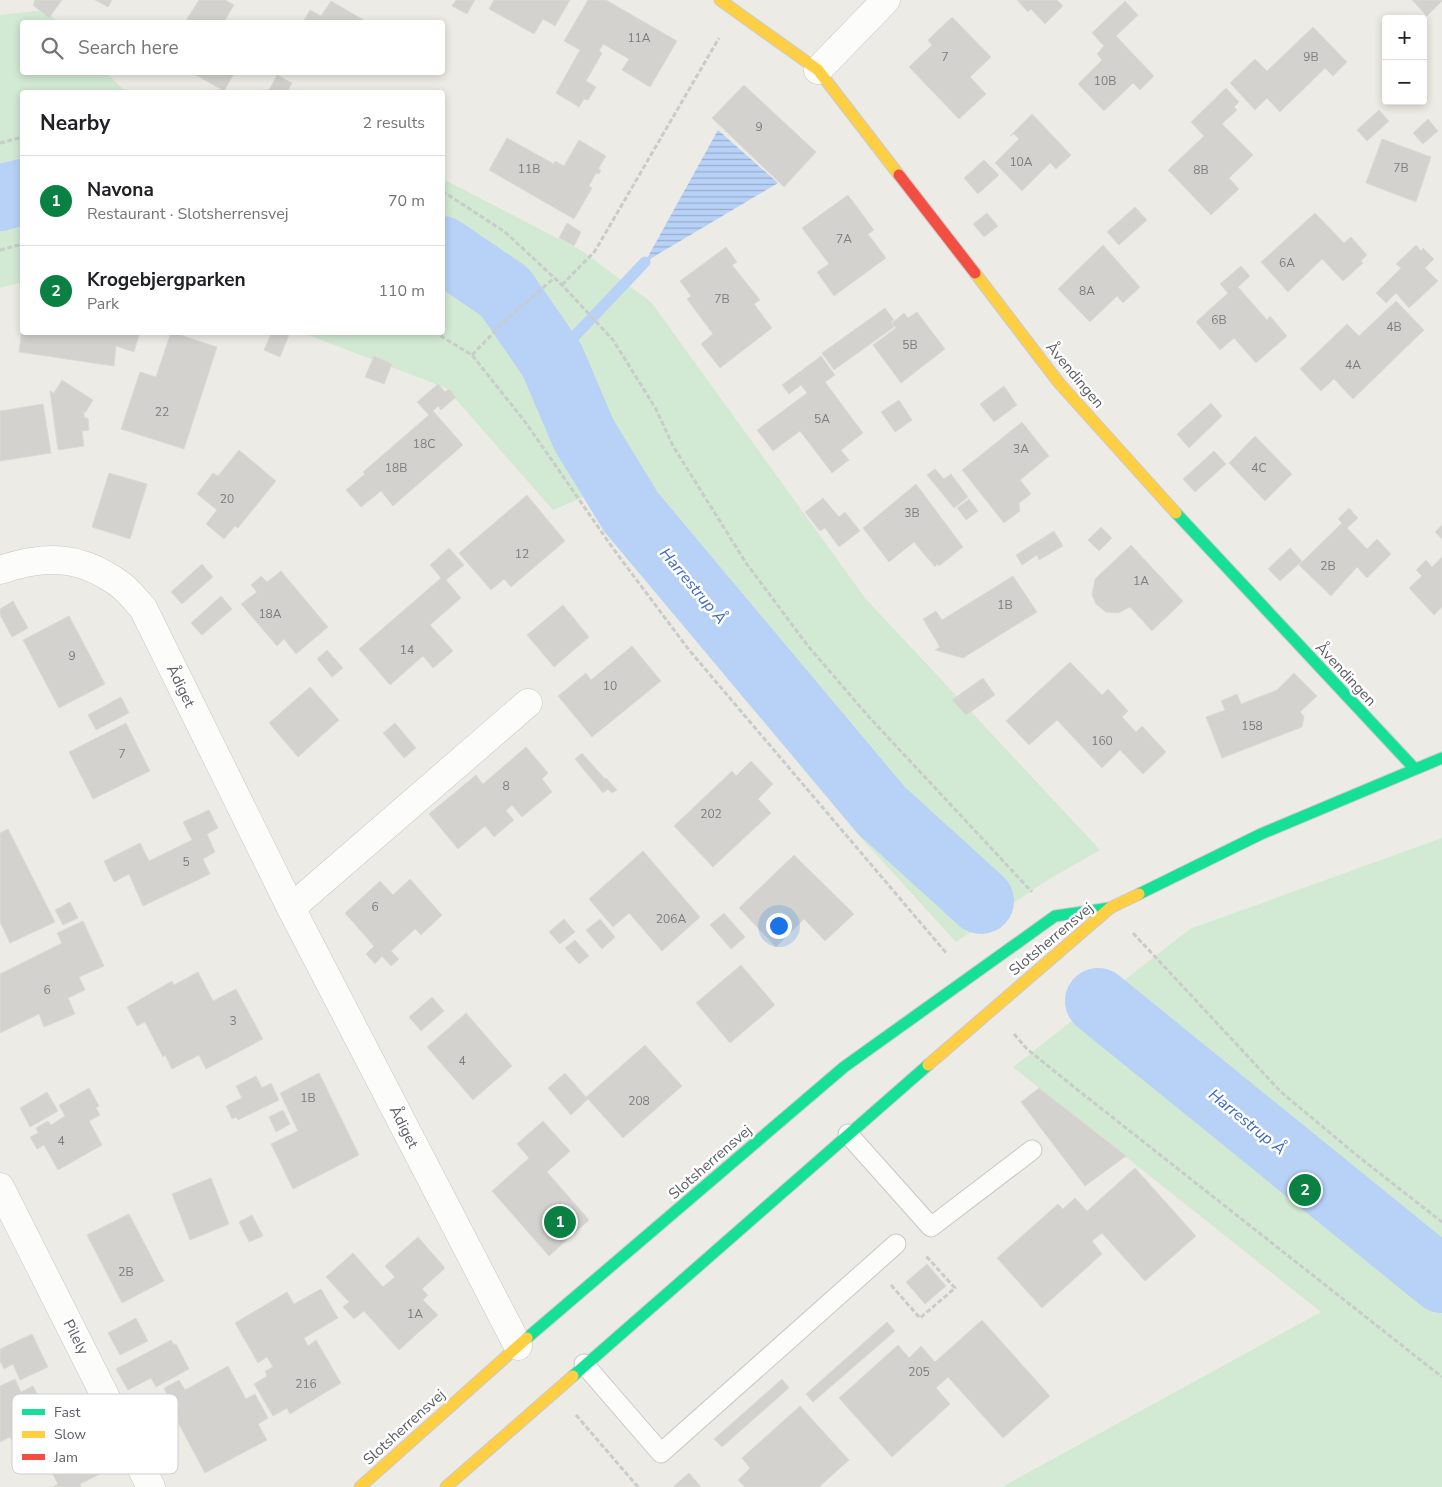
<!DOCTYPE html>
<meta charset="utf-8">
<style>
body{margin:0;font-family:"Nunito Sans",sans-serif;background:#f2f2f2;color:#202124}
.controls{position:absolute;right:15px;top:15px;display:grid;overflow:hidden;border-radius:5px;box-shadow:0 2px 8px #0003}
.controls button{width:45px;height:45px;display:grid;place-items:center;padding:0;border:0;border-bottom:1px solid #e0e0e0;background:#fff;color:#202124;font:25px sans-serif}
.you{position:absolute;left:778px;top:925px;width:18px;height:18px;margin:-12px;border:4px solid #fff;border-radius:50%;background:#1a73e8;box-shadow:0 0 0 8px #1a73e833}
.badge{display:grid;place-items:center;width:32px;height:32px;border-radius:50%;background:#0b8043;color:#fff;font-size:16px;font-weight:700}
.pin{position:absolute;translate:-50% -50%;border:2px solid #fff;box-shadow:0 1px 5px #0006}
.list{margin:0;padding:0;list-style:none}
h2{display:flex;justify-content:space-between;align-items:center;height:65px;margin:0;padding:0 20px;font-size:21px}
h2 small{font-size:16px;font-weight:400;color:#757577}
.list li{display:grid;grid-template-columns:32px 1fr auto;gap:15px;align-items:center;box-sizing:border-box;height:90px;padding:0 20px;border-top:1px solid #e0e0e0}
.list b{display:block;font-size:19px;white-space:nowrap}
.list p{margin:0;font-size:16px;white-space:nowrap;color:#757577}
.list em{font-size:16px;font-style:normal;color:#757577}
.icon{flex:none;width:28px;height:28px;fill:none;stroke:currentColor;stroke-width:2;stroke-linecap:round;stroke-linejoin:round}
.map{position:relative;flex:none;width:1442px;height:1487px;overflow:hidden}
.search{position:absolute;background:#fff;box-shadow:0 2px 8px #0003;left:20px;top:20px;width:425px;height:55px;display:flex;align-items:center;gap:12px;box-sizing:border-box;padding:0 18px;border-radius:5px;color:#757577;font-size:19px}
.panel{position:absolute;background:#fff;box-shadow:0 2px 8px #0003;left:20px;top:90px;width:425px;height:245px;border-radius:5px}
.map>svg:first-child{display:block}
.green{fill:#d2e9d3}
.water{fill:url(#water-rules)}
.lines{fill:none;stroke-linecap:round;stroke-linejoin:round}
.stream{stroke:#b8d1f7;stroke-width:11}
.river{stroke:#b8d1f7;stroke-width:66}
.building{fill:#d3d2cf;stroke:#dcdad4}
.lane-casing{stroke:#c8c7c7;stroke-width:21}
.street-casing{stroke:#c8c7c7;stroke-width:29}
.fast-casing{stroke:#cacaca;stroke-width:13}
.slow-casing{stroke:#cacaca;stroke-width:13}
.jam-casing{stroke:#cacaca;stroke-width:13}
.path{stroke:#c8cccb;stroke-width:3;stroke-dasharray:5 2.5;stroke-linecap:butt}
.lane{stroke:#fcfcfb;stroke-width:19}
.street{stroke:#fcfcfb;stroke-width:28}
.fast{stroke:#16e098;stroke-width:11}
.slow{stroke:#ffcf43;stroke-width:11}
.jam{stroke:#f24e42;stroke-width:11}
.labels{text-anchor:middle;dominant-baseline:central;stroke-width:5;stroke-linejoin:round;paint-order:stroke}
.number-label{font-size:12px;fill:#7a7c80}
.street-label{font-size:15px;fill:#5b5d64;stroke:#fff}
.water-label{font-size:16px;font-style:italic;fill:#3c68ca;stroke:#fff}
.key{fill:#fff;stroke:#ceced0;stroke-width:1}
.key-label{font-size:14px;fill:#5b5d64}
</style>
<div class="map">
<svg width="1442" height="1487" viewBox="0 0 1442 1487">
<defs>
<pattern id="water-rules" width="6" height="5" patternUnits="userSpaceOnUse" patternTransform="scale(1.25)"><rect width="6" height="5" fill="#b8d1f7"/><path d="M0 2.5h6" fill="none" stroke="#99adcc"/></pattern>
</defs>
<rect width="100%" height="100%" fill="#ecebe5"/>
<!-- green -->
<g class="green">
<path d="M45,10L58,22H22V72L106,73L126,92H22V282L0,288V15Z"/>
<path d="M443,179L582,251L651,302L865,598L1100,850L1046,881L956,942L862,839L740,693L588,495L553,510L446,388L303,333L442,332Z"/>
<path d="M1442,838V1487H1002L1321,1312L1013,1067L1190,929Z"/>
</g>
<!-- water -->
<path class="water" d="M718,130L778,183L645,262Z"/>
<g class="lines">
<!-- stream -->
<path class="stream" d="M552,360L645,262"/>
<!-- river -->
<g class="river">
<path d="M0,198L22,192"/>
<path d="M442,249L505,292L552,360L584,435L631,512L881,810L981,901"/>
<path d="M1098,1001L1442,1280"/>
</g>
</g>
<!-- building -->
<g class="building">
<path d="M35,0H62L49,18L33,5Z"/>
<path d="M95,0H112L108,7Z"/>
<path d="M199,0H225L234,5L225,20L230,22H185Z"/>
<path d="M456,0H475L467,14L452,6Z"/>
<path d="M494,0H570L555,26L543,19L534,34L489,9Z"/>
<path d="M588,0H606L677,41L650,87L622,70L629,59L603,44L599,51L602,53L586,81L596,87L588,100L584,99L579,107L556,93L580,50L564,41Z"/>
<path d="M1017,0H1057L1063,6L1045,24L1031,9L1028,12Z"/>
<path d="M1412,0H1442V1L1427,16Z"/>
<path d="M331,1L367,22H303L310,10L321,16Z"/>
<path d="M1125,1L1138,15L1116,36L1154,76L1140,90L1133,83L1104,111L1078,84L1102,60L1097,54L1104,46L1092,33Z"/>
<path d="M952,17L991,57L970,77L986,94L959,119L909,67L932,45L928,40Z"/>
<path d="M1313,27L1347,62L1333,76L1325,68L1280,112L1267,98L1255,110L1230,83L1255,59L1267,71Z"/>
<path d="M197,72H235L224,91L196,75Z"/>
<path d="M277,75L292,83L287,92H268Z"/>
<path d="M744,85L816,152L784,187L712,118Z"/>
<path d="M1226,88L1239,102L1234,107L1237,110L1222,124L1253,155L1229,178L1239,189L1211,215L1168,170L1204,136L1191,122Z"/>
<path d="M1379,110L1389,121L1367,141L1357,130Z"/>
<path d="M1032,114L1071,155L1056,169L1050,163L1022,191L995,163L1019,139L1014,134L1010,136Z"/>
<path d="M1428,119L1438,131L1423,144L1413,133Z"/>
<path d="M507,138L554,164L555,161L564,166L579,140L606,156L598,169L601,170L599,174L596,173L589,186L592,188L574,219L489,170Z"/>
<path d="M1382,139L1431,157L1416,202L1366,183Z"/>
<path d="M984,160L999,175L978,194L964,178Z"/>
<path d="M848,195L874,230L868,234L886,258L834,296L817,272L829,264L802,228Z"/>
<path d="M1135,207L1147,220L1119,245L1107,232Z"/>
<path d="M987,213L998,226L984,237L973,224Z"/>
<path d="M1315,213L1344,243L1351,237L1367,255L1361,261L1363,263L1343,281L1322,259L1288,292L1261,262Z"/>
<path d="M567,223L581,232L574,246L559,238Z"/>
<path d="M1103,245L1140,287L1123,303L1117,296L1090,322L1058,289Z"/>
<path d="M1416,245L1421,251L1423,248L1434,259L1425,268L1438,281L1409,308L1396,293L1386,303L1376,293L1401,268L1396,264Z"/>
<path d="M726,247L737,262L732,265L760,300L754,304L772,328L720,368L701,344L713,334L687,299L691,296L680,281Z"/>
<path d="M1241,266L1250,276L1238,287L1267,320L1270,316L1287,336L1256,363L1234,338L1220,350L1196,322L1228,293L1220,284Z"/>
<path d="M1396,301L1424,330L1353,399L1334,379L1321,391L1300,369L1347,324L1359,336Z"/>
<path d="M885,308L894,320L891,322L894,327L834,370L822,353Z"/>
<path d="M917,312L945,349L901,383L873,345L896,328L892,323L904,313L908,318Z"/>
<path d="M22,328V332H140L134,352L116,346L114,366L19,352Z"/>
<path d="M171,332L217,347L184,449L121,429L140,372L156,377Z"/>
<path d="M272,332H290L280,357L264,350Z"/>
<path d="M374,356L392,364L384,384L365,377Z"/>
<path d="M821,356L835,375L825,382L863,433L841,450L849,460L832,473L800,431L773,451L757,430L807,393L801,385L789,394L782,385Z"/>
<path d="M62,380L93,400L85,413L83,411L85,418H88L89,430L82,431L84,446L58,450L50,391L54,393Z"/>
<path d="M438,384L445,392L449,389L456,397L441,410L438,406L433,411L463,445L393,506L381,491L361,507L346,490L365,474L363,472L429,415L417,402Z"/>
<path d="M1004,386L1017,405L994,422L980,404Z"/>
<path d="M899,400L912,420L895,432L881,412Z"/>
<path d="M1211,403L1222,416L1189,448L1177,434Z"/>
<path d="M43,404L51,453L0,461V411Z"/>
<path d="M1022,422L1049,456L1020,480L1031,494L1019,503L1020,511L1004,523L962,470Z"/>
<path d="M1255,436L1292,474L1265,501L1229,463Z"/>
<path d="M239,450L276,481L238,528L235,526L224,539L206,524L217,510L197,494L213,473L218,476Z"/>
<path d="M1214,451L1226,464L1195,492L1183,479Z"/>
<path d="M935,469L944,479L951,474L968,497L954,508L927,475Z"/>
<path d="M109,473L147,484L130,539L92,527Z"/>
<path d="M916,484L963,547L939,566L937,564L935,567L914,542L889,562L863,528Z"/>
<path d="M527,495L565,541L511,587L504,579L491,590L459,553Z"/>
<path d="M823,498L839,517L845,512L860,531L839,547L825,528L820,531L805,512Z"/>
<path d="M969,499L978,511L966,520L957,508Z"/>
<path d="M1349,508L1358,518L1347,528L1367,549L1377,539L1391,554L1367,578L1357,567L1331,596L1299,565L1342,523L1338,519Z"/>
<path d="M1442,525V539L1435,532Z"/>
<path d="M1101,527L1112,538L1099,551L1088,540Z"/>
<path d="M1054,531L1063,546L1039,560L1037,555L1022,565L1016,555Z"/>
<path d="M1131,545L1183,601L1152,631L1130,607L1118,613L1106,612L1096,604L1092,595L1095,579Z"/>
<path d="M449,548L464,565L446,580L461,598L430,625L453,651L433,668L423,656L390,685L359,649L441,578L430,565Z"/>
<path d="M1290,548L1302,561L1280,581L1268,569Z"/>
<path d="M1442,557V607L1434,615L1409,588L1422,576L1416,570L1426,560L1432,567Z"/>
<path d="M202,564L213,577L182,604L171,592Z"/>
<path d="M281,571L328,627L296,654L284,639L277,646L241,604L257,592L251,585L261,576L267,582Z"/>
<path d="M1013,576L1037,612L963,658L935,650L940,647L923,619L936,611L942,620Z"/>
<path d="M221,596L232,609L202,635L191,623Z"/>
<path d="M13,601L28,628L12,637L0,615V609Z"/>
<path d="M563,605L589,637L554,667L527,635Z"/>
<path d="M69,616L105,684L59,708L23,640Z"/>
<path d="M632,646L661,681L592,737L558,696L586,673L591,680Z"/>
<path d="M327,650L343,668L332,677L317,659Z"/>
<path d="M1070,662L1102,695L1108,689L1128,711L1122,717L1136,732L1142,726L1166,752L1143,774L1120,750L1102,768L1057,720L1029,745L1006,721Z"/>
<path d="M1294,673L1317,696L1300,712L1304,716L1302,727L1222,758L1206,717L1225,710L1221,701L1237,694L1241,704L1277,690Z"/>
<path d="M983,678L995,695L966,715L952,700Z"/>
<path d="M310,687L339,720L298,757L269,723Z"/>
<path d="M121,697L129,713L96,730L88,715Z"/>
<path d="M126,723L150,771L93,799L69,752Z"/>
<path d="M395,723L416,748L404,758L383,733Z"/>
<path d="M526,747L548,773L542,779L552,792L522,817L512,805L506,811L514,820L494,837L485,826L458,849L429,814L476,775L483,784Z"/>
<path d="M582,753L605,779L606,778L617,790L612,793L608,789L603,793L575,759Z"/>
<path d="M751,761L773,784L758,799L771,813L713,867L674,826L732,771L736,776Z"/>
<path d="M209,810L218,828L207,834L215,852L203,859L210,874L143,906L129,874L114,882L104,861L140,843L149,861L192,840L183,822Z"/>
<path d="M8,829L55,922L10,943L0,922V833Z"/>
<path d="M643,851L700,917L662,951L629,913L613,927L589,899Z"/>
<path d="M794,855L854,914L825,941L804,919L776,947L739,908Z"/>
<path d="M410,879L442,915L421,935L415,929L391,951L399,959L391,966L382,956L375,964L366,954L374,946L345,913L380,881L393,895Z"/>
<path d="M70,902L78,918L63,925L55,910Z"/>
<path d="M724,913L745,937L731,949L710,925Z"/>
<path d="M564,919L575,932L560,944L549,932Z"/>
<path d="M600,919L615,937L602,949L586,930Z"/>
<path d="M83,921L104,966L79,977L85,990L68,998L75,1014L44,1027L39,1014L0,1033V974L62,943L57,933Z"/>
<path d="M575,940L589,956L579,964L565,948Z"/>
<path d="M741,965L775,1005L730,1043L696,1003Z"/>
<path d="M198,972L213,1001L236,989L263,1039L206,1069L199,1055L172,1069L165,1055L163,1057L145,1022L137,1026L127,1007L172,981L174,985Z"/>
<path d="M432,997L444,1011L421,1031L409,1017Z"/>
<path d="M466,1013L512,1066L473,1100L427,1047Z"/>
<path d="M645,1045L682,1086L623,1138L588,1099L571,1115L548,1088L565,1073L586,1097Z"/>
<path d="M319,1073L359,1155L293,1189L271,1144L298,1131L280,1093Z"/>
<path d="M256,1076L262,1088L271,1083L279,1100L238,1120L236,1117L232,1119L226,1106L242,1098L236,1086Z"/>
<path d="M89,1088L99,1106L96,1108L100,1115L89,1121L102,1145L58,1170L44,1145L37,1149L30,1137L38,1133L36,1128L48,1121L51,1125L65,1116L59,1105Z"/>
<path d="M1039,1088L1126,1156L1085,1186L1021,1102Z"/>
<path d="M47,1092L58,1111L30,1127L20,1108Z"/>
<path d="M283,1110L290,1124L276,1132L269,1117Z"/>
<path d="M543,1121L570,1151L547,1172L589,1220L549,1256L492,1191L529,1158L517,1144Z"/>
<path d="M1135,1168L1196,1236L1145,1281L1102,1233L1092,1241L1102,1254L1042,1308L997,1258L1058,1204L1063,1209L1075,1198L1087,1211Z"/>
<path d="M211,1178L229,1224L190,1240L172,1194Z"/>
<path d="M129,1214L164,1281L122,1303L87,1235Z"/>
<path d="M252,1215L263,1236L249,1242L239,1222Z"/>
<path d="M418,1237L445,1268L422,1289L428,1295L423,1300L438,1315L399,1350L364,1311L354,1319L343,1307L349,1302L326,1277L353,1253L383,1287L395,1277L385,1266Z"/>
<path d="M927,1264L946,1286L925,1304L906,1282Z"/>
<path d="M321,1289L338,1318L304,1338L308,1346L316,1340L341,1383L290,1414L287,1408L273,1416L254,1384L267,1376L265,1371L273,1367L267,1357L258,1363L235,1323L287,1292L294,1304Z"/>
<path d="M136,1318L148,1341L120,1355L108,1333Z"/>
<path d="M982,1320L1050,1396L1003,1438L948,1377L936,1388L950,1404L892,1457L839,1398L898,1345L909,1358L921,1346L935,1362Z"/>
<path d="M887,1322L895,1331L813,1402L806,1394Z"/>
<path d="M32,1334L48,1367L20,1380L13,1364L4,1369L0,1361V1349Z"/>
<path d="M171,1340L174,1345L176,1344L189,1369L156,1387L151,1378L128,1390L116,1369Z"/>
<path d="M228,1366L246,1399L255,1394L268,1418L258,1424L267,1440L205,1473L166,1400L169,1399L164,1388L179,1380L185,1390Z"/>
<path d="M15,1379L21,1392L33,1386L54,1427L15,1447L10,1437L0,1442V1386Z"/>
<path d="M782,1379L789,1388L722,1447L714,1439Z"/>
<path d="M800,1406L849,1460L819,1487H745L738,1480L750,1468L742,1458Z"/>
<path d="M97,1447L108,1470L80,1484L81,1487H52L58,1484L51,1471Z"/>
<path d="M689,1473L701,1487H673Z"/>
</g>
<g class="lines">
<defs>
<g id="lane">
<path d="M848,1134L931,1227L1032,1150"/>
<path d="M584,1364L661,1453L896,1244"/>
</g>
<g id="street">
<path d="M818,70L886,0"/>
<path d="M0,570C44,555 79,555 118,583C128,589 135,600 143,608L291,908L518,1346"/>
<path d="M291,908L528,703"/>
<path d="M0,1187L151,1487"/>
</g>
<g id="fast">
<path d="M1176,513L1414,768"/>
<path d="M1139,894L1261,834L1442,758"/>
<path d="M527,1338L844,1067L1055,916L1110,908"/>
<path d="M573,1376L928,1065"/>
</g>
<g id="slow">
<path d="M720,0L818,70L899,175"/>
<path d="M975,273L1059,383L1176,513"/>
<path d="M928,1065L1110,908L1139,894"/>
<path d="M360,1487L527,1338"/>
<path d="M446,1487L573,1376"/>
</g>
<path id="jam" d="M899,175L975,273"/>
</defs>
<!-- lane casing -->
<use href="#lane" class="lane-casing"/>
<!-- street casing -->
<use href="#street" class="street-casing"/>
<!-- fast casing -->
<use href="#fast" class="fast-casing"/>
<!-- slow casing -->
<use href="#slow" class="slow-casing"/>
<!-- jam casing -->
<use href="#jam" class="jam-casing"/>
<!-- path -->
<g class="path">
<path d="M0,143L22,137"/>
<path d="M442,191L505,232L562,285L613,340L656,409L673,446L746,563L808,646L869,717L1032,892"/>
<path d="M0,250L22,244"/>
<path d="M562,285L595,251L719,38"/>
<path d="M434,332L472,355L526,423L612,547L689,650L947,954"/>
<path d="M472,355L506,320L554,278"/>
<path d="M1133,933L1281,1092L1360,1158L1442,1222"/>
<path d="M1014,1034L1027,1049L1074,1087L1442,1377"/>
<path d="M891,1285L920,1318L955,1288L926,1256"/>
<path d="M576,1415L638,1487"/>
</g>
<!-- lane -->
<use href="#lane" class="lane"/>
<!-- street -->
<use href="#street" class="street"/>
<!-- fast -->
<use href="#fast" class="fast"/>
<!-- slow -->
<use href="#slow" class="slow"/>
<!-- jam -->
<use href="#jam" class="jam"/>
</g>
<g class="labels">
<!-- number labels -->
<g class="number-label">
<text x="639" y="38">11A</text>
<text x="945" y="57">7</text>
<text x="1311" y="57">9B</text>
<text x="1105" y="81">10B</text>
<text x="759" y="127">9</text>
<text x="1021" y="162">10A</text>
<text x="1401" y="168">7B</text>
<text x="529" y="169">11B</text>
<text x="1201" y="170">8B</text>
<text x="844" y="239">7A</text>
<text x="1287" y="263">6A</text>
<text x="1087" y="291">8A</text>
<text x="722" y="299">7B</text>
<text x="1219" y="320">6B</text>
<text x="1394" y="327">4B</text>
<text x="910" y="345">5B</text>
<text x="1353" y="365">4A</text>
<text x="162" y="412">22</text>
<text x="822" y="419">5A</text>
<text x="424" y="444">18C</text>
<text x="1021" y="449">3A</text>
<text x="396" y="468">18B</text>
<text x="1259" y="468">4C</text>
<text x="227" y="499">20</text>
<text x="912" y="513">3B</text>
<text x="522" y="554">12</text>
<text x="1328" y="566">2B</text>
<text x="1141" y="581">1A</text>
<text x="1005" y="605">1B</text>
<text x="270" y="614">18A</text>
<text x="407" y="650">14</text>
<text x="72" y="656">9</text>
<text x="610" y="686">10</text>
<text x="1252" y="726">158</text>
<text x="1102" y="741">160</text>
<text x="122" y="754">7</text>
<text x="506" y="786">8</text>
<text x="711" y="814">202</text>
<text x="186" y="862">5</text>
<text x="375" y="907">6</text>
<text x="671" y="919">206A</text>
<text x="47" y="990">6</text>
<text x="233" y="1021">3</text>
<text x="462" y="1061">4</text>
<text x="308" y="1098">1B</text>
<text x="639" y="1101">208</text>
<text x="61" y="1141">4</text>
<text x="126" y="1272">2B</text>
<text x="415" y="1314">1A</text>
<text x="919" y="1372">205</text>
<text x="306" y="1384">216</text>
</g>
<!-- street labels -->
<g class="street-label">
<text transform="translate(1075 375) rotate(50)">Åvendingen</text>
<text transform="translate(1346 674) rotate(47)">Åvendingen</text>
<text transform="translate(181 686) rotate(64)">Ådiget</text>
<text transform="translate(1051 939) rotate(-40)">Slotsherrensvej</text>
<text transform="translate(404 1127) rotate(63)">Ådiget</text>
<text transform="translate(710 1162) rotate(-41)">Slotsherrensvej</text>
<text transform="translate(76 1337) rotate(63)">Pilely</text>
<text transform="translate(404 1427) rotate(-42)">Slotsherrensvej</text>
</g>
<!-- water labels -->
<g class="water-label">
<text transform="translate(693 586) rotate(50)">Harrestrup Å</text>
<text transform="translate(1247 1122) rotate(39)">Harrestrup Å</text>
</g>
</g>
<!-- legend -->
<rect x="12" y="1394" width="166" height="80" rx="8" class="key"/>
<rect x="22" y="1409" width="23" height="6" fill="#16e098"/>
<rect x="22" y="1431" width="23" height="7" fill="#ffcf43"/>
<rect x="22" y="1454" width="23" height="6" fill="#f24e42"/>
<g class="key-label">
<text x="54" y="1417">Fast</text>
<text x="54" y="1439">Slow</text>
<text x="54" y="1462">Jam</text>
</g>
</svg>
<div class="controls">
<button>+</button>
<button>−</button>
</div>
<div class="you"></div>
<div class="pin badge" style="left:560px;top:1222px">1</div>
<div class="pin badge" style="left:1305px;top:1190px">2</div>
<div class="search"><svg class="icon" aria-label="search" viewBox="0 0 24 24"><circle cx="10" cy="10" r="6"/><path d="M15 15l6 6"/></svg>Search here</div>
<section class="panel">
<h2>Nearby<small>2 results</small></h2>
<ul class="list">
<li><span class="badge">1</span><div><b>Navona</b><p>Restaurant · Slotsherrensvej</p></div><em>70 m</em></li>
<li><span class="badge">2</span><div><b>Krogebjergparken</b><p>Park</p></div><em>110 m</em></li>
</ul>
</section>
</div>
